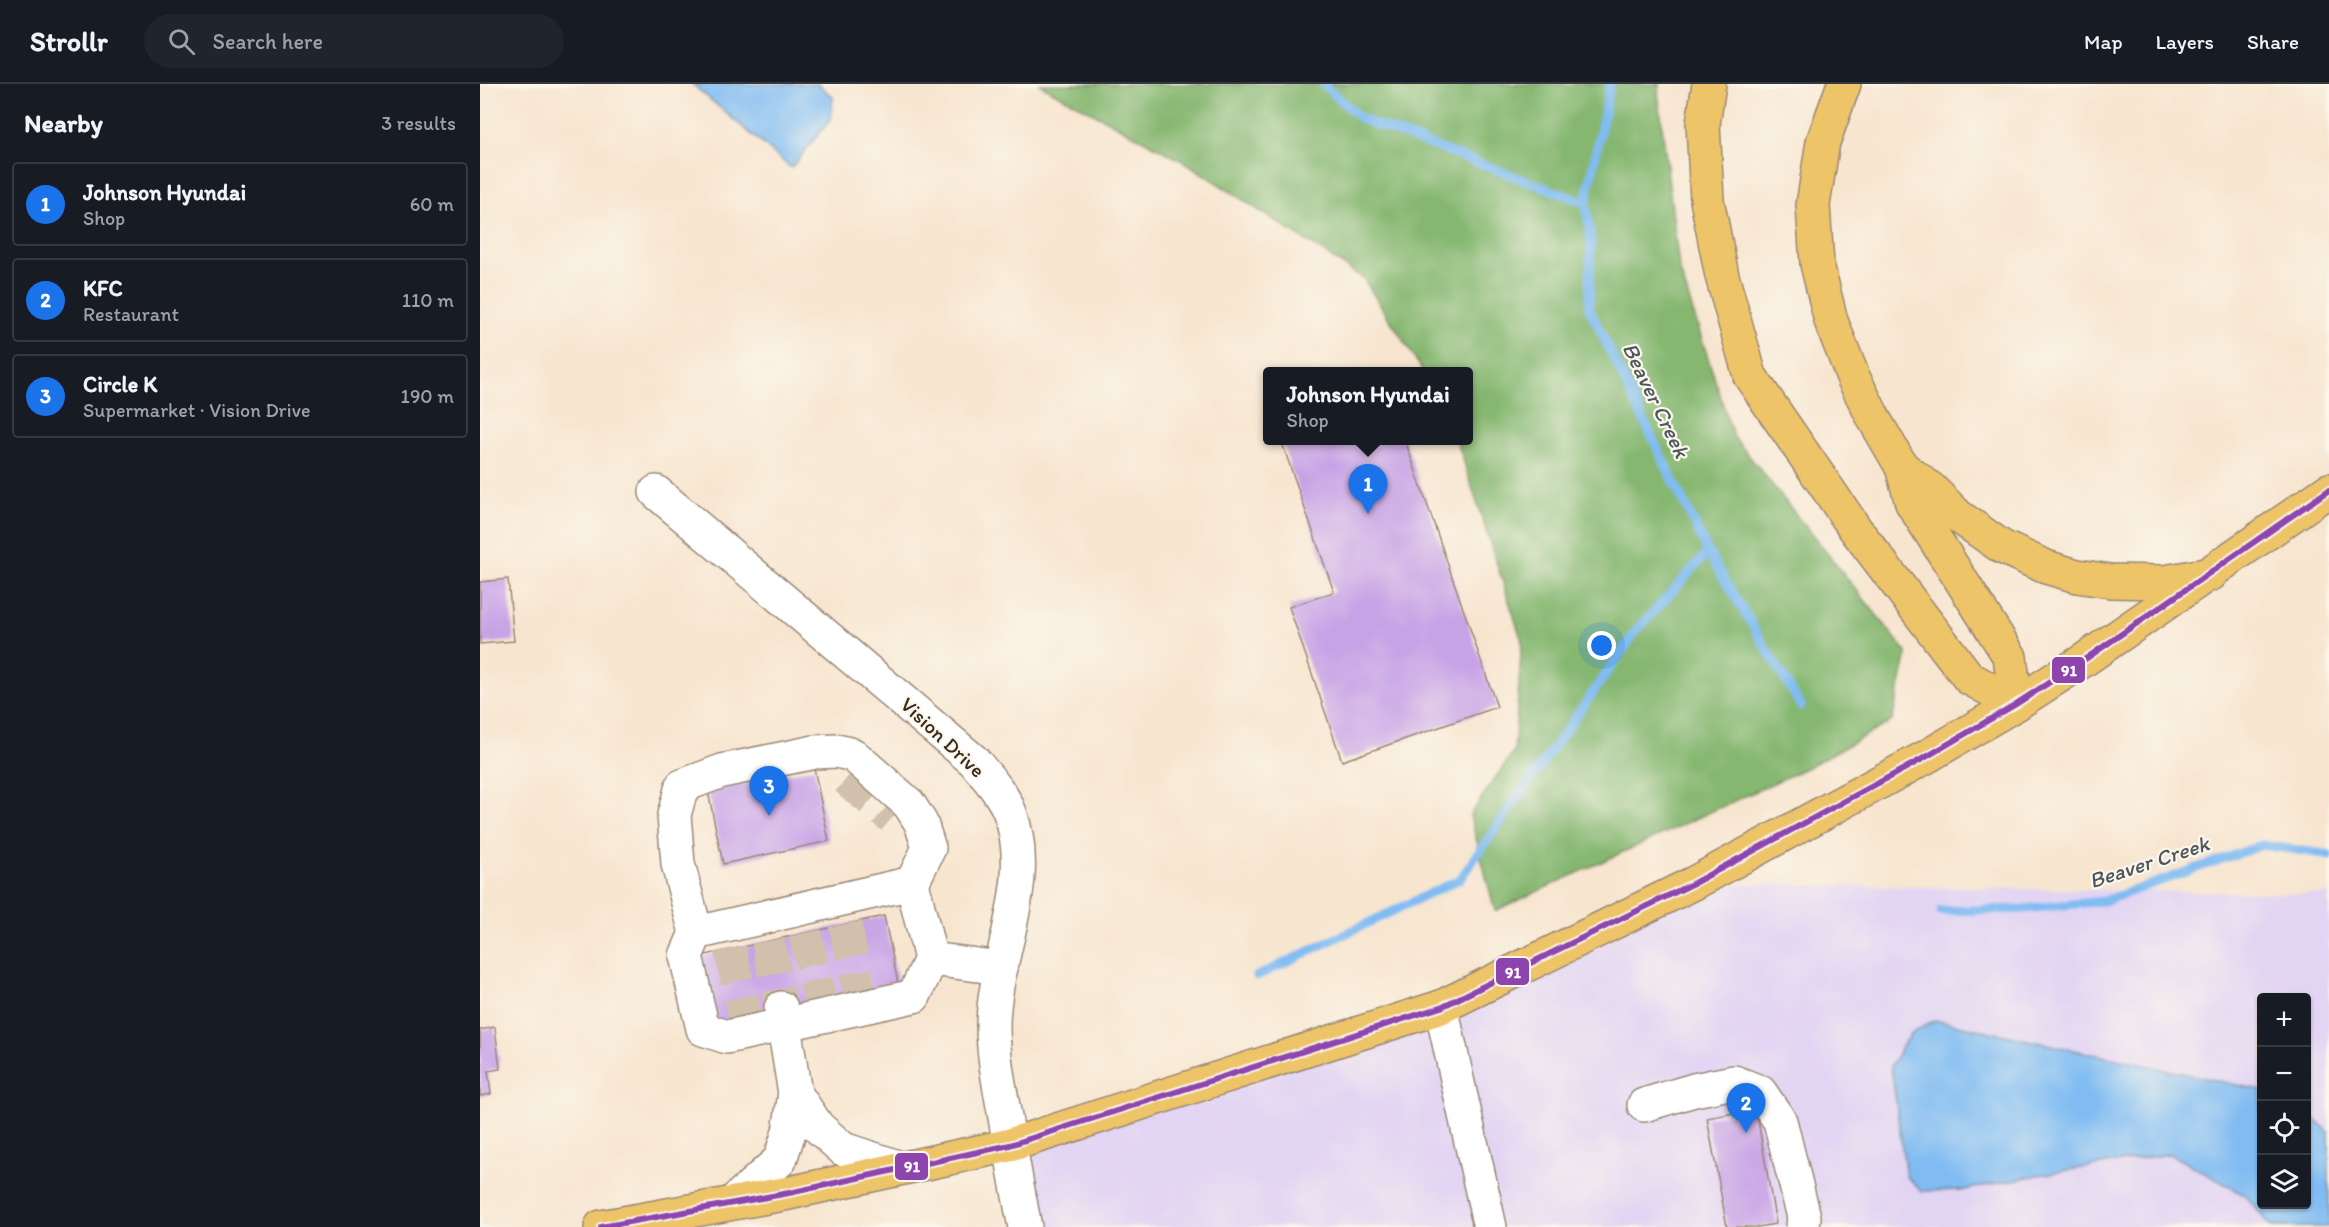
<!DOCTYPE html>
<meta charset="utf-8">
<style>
body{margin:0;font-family:Itim,sans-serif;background:#20242c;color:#f1f3f6}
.controls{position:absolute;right:18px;bottom:18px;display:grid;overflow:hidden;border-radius:6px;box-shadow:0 2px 4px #0004}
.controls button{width:54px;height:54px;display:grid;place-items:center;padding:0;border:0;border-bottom:2px solid #363941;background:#171b24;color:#f1f3f6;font:30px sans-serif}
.you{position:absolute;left:1122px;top:562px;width:21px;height:21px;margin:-15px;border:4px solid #fff;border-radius:50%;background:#1a73e8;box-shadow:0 0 0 9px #1a73e833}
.badge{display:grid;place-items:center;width:39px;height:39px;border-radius:50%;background:#1a73e8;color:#fff;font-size:20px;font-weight:700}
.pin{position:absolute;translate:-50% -50px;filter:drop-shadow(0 2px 3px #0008)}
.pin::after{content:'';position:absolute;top:32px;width:21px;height:18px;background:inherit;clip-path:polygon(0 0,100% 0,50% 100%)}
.popup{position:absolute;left:783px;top:283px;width:210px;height:78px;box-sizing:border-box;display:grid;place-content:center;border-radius:6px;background:#171b24;filter:drop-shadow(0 2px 4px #0005);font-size:20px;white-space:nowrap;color:#9ea1a6}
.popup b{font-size:22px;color:#f1f3f6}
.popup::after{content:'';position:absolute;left:50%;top:100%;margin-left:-12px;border:12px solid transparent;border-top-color:#171b24}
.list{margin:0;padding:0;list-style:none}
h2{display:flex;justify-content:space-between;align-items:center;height:78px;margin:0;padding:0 24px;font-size:26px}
h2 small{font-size:20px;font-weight:400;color:#9ea1a6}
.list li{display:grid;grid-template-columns:39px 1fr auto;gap:18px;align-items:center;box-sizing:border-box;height:84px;margin:0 12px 12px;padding:0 12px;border:2px solid #363941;border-radius:6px}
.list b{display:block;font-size:22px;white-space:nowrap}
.list p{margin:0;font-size:20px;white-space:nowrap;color:#9ea1a6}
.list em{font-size:20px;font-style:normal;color:#9ea1a6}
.icon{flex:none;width:33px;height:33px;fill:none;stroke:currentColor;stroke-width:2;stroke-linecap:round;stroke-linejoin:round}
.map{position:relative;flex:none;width:1849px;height:1143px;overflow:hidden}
header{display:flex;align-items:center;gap:36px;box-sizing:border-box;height:84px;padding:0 30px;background:#171b24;border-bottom:2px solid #363941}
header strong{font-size:28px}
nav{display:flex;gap:33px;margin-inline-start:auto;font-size:21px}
.search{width:420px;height:54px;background:#20242c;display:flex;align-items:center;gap:15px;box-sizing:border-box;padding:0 21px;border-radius:33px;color:#9ea1a6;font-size:22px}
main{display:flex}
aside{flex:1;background:#171b24}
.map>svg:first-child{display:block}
.built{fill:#e2d4f3;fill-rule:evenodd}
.forest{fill:#86b771;stroke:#607048;stroke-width:1.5}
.water{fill:#80bcf2;stroke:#5e7388;stroke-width:1.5}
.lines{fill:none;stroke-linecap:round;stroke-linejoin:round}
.stream{stroke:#80bcf2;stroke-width:9}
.building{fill:#c7a2e6}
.minor-tunnel{stroke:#d1c0ac;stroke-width:33;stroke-dasharray:33 16;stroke-linecap:butt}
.minor-casing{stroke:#998876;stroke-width:36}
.major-casing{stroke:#998876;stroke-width:36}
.highway-casing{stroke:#998876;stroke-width:36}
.minor{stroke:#fff;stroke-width:33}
.major{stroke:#eec469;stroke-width:33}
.highway{stroke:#eec469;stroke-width:33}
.bus-1-casing{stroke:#fbf7ec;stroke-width:10}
.bus-1{stroke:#8e44ad;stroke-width:6}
.labels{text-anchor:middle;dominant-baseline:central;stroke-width:4.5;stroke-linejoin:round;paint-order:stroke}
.street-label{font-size:21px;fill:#3b2a1e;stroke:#fbf7ec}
.water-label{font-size:22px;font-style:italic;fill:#50565e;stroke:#fbf7ec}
.line-badge{stroke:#fbf7ec;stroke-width:2}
.badge-label{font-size:16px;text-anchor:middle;font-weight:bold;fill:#fff}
</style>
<header>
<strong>Strollr</strong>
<div class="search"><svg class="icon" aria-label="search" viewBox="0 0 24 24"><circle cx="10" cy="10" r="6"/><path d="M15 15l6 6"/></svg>Search here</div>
<nav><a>Map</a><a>Layers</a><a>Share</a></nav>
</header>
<main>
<aside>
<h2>Nearby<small>3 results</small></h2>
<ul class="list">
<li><span class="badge">1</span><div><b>Johnson Hyundai</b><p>Shop</p></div><em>60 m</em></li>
<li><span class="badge">2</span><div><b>KFC</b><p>Restaurant</p></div><em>110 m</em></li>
<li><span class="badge">3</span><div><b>Circle K</b><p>Supermarket · Vision Drive</p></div><em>190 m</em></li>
</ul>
</aside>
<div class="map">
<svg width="1849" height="1143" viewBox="0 0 1849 1143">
<rect width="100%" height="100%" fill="#fbf7ec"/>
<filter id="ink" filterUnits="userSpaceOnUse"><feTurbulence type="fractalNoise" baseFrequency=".0167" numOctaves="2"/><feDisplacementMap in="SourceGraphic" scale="12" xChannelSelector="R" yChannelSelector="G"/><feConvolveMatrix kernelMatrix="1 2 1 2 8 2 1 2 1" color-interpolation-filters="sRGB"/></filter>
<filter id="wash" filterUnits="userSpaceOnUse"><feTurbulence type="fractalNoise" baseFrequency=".008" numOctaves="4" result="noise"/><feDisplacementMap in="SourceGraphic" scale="24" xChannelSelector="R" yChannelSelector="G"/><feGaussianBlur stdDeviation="1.35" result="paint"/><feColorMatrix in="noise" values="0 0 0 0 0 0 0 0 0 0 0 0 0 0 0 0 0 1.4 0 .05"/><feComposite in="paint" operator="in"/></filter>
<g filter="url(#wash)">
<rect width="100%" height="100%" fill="#f7e5cf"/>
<!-- built -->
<path class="built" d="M1214,799L1849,810V1143H545L530,1061L961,923ZM1782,914H1826V1120H1782Z"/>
<!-- forest -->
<path class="forest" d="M559,0H1180L1178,8L1199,184L1253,352L1427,569L1412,637L1326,684L1015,827L990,731L1034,667L1042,557L977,357L988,356V288L943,287L883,194L708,80Z"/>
<!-- water -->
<g class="water">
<path d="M212,0H338L353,13L351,35L311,84Z"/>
<path d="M1455,936L1781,1006L1782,1120H1826L1828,1029L1849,1048V1143H1791L1765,1111L1690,1070L1558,1091L1485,1106L1441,1107L1426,1092L1411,982L1429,951Z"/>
</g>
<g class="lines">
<!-- stream -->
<g class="stream">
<path d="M843,0L881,35L1106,119"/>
<path d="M1130,0L1106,119L1111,159L1109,224L1228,468L1321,622"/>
<path d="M1461,827L1542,825L1624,817L1782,761L1844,770L1849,772"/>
<path d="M777,892L980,795L1158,545L1228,468"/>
</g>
</g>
<g id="blocks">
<!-- building -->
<g class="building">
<path d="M801,356H925L1017,623L862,677L809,523L854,508Z"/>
<path d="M28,495L34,557L0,560V498Z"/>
<path d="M334,684L349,757L243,780L228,707Z"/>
<path d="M404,832L418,899L231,939L216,873Z"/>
<path d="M15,943L20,985L8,987L11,1010L0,1012V946Z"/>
<path d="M1276,1025L1296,1140L1278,1143H1247L1227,1034Z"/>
</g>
</g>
</g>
<g filter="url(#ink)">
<use href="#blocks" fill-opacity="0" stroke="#998876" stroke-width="1.5"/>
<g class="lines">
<!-- minor-tunnel -->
<g class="minor-tunnel">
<path d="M366,695L412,734"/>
<path d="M365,840L379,907"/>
<path d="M325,849L340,916"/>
<path d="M288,857L301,924"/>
<path d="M250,865L265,932"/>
</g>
<defs>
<g id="minor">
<path d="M176,408L494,677C507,693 523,710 530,729C556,799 514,871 513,941C513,968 518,995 523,1022C530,1062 537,1103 545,1143"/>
<path d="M216,849L198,780L194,731L202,702L242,687L335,668L357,667L373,671L429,720L441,739L449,764L432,799"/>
<path d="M451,875L432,799L216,849L206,872L223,945L247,953L434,912L451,875L521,884"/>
<path d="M961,923L1010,1143"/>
<path d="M315,1009L338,1043L363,1065L421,1084"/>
<path d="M1164,1021L1214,1006L1254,998L1280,1008L1300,1037L1324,1133L1323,1143"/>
<path d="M252,1119L300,1076L309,1048L315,1009L301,924"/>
</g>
<path id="major" d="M121,1143L309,1109L530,1061L961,923L1214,799L1446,673L1536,620L1604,576L1849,406"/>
<g id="highway">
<path d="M1229,0L1223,40L1227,116L1242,192L1270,292L1376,446L1489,594L1536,620"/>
<path d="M1364,0L1343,58L1333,121L1337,180L1351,237L1373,293L1394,335L1422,383L1432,419L1530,573L1536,620"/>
<path d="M1422,383L1451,405L1478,432L1522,463L1566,483L1597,492L1630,497L1684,498L1731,490"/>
</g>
</defs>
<!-- minor casing -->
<use href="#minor" class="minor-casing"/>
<!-- major casing -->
<use href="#major" class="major-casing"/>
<!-- highway casing -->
<use href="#highway" class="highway-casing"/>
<!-- minor -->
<use href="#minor" class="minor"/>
<!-- major -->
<use href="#major" class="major"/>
<!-- highway -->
<use href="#highway" class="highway"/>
<defs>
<path id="bus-1" d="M121,1143L309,1109L530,1061L961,923L1214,799L1446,673L1536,620L1604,576L1849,406"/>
</defs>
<!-- bus-1 casing -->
<use href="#bus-1" class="bus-1-casing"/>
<!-- bus-1 -->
<use href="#bus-1" class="bus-1"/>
</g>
</g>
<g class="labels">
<!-- street labels -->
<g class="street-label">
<text transform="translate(463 653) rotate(43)">Vision Drive</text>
</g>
<!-- water labels -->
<g class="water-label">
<text transform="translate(1176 316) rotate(64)">Beaver Creek</text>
<text transform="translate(1669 778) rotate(-18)">Beaver Creek</text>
</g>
</g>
<g class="line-badge">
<rect x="1571" y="572" width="35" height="28" rx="6" fill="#8e44ad"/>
<rect x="1015" y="873" width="35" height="29" rx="6" fill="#8e44ad"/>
<rect x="414" y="1068" width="35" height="29" rx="6" fill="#8e44ad"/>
</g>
<g class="badge-label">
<text x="1589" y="592">91</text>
<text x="1033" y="894">91</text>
<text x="432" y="1088">91</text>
</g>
</svg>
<div class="controls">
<button>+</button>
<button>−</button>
<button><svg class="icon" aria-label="locate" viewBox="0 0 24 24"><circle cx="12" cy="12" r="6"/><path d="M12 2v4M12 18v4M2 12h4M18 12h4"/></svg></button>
<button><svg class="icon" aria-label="layers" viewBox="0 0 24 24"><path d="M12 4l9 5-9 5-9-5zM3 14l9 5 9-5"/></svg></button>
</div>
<div class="you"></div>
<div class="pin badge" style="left:888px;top:430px">1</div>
<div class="popup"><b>Johnson Hyundai</b>Shop</div>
<div class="pin badge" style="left:1266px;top:1049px">2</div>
<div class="pin badge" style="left:289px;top:732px">3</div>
</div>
</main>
